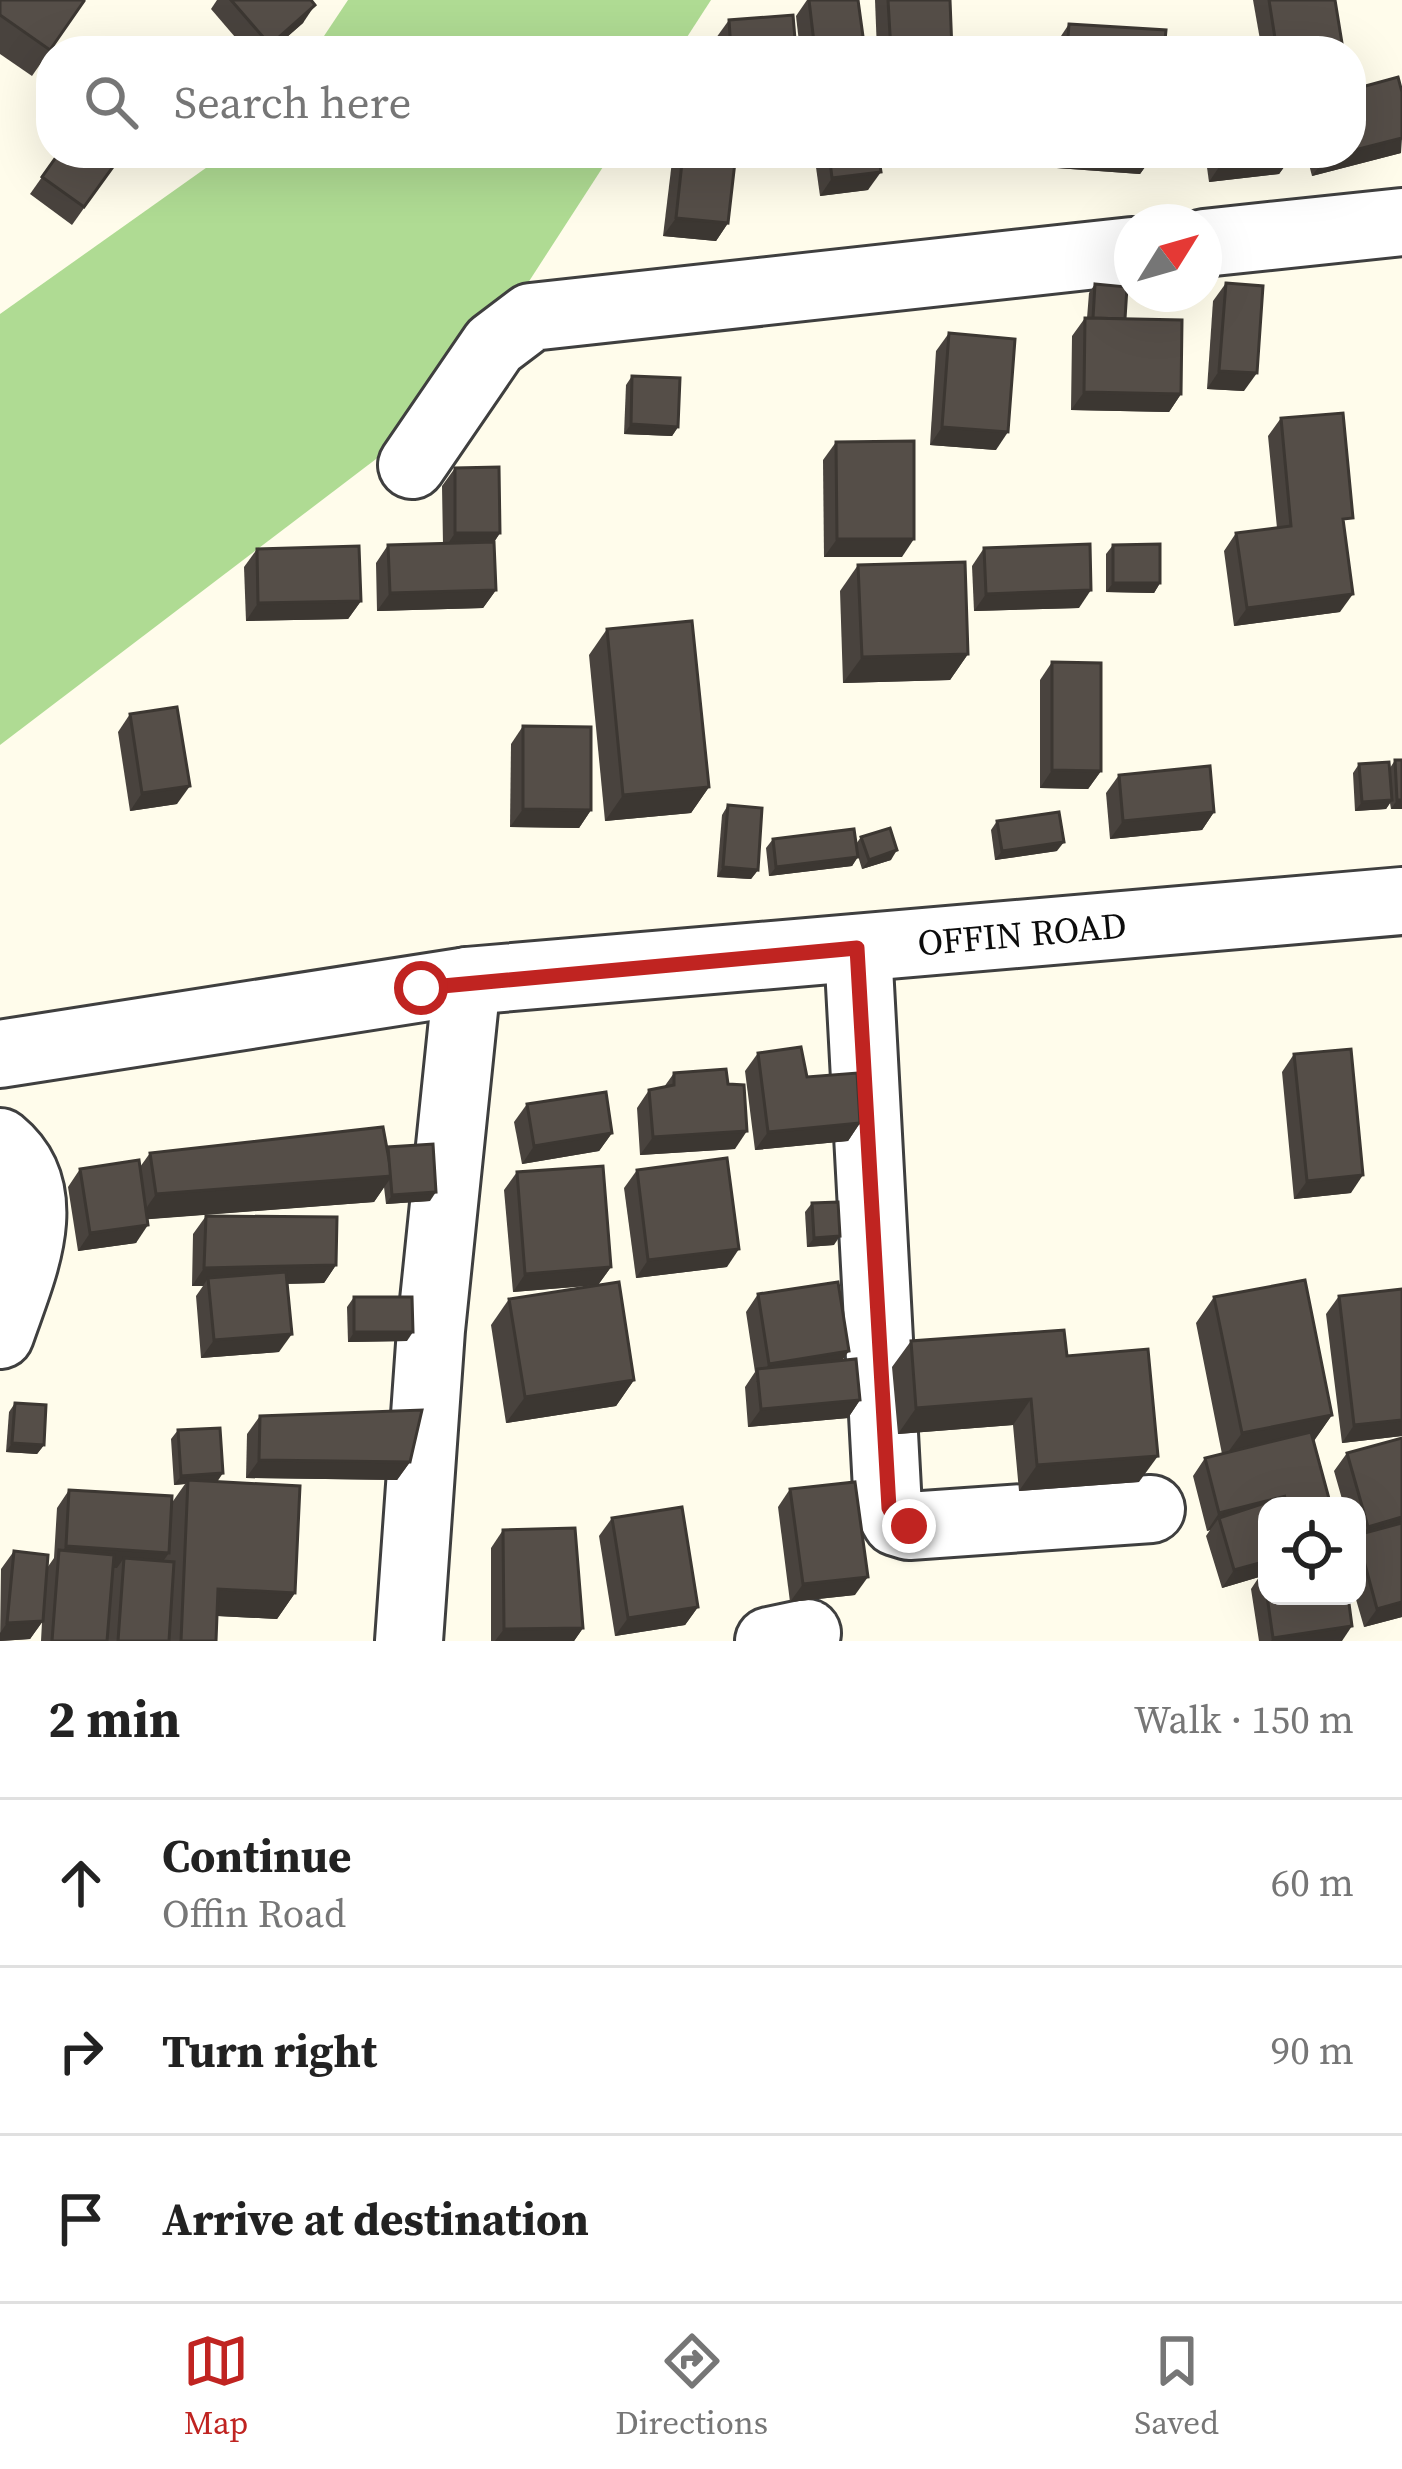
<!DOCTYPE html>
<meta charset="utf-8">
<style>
body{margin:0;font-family:"Source Serif 4",serif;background:#f2f2f2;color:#222}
.controls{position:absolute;right:36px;bottom:36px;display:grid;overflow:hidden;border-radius:24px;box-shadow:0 12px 48px #0002}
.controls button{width:108px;height:108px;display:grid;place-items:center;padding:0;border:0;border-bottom:3px solid #e0e0e0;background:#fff;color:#222;font:60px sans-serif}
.compass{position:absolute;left:1114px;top:204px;width:108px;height:108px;border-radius:50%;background:#fff;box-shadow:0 12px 48px #0002;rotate:53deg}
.stop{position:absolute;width:36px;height:36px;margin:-27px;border:9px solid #c02421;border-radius:50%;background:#fff}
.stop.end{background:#c02421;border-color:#fff;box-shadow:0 3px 12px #0008}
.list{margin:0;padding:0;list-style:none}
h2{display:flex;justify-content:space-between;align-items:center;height:156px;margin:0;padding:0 48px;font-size:51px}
h2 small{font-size:39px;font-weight:400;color:#767676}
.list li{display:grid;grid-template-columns:78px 1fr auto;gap:36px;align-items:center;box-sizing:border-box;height:168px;padding:0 48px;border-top:3px solid #e0e0e0}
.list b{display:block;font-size:45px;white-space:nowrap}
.list p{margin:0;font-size:39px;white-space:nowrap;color:#767676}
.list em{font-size:39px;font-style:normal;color:#767676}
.icon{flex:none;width:66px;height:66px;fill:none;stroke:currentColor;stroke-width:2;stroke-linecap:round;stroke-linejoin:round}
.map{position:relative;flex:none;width:1402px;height:1641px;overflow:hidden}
.search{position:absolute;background:#fff;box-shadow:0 12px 48px #0002;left:36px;right:36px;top:36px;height:132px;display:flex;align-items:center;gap:30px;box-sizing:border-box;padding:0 42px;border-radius:48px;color:#767676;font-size:45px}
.sheet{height:660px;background:#fff}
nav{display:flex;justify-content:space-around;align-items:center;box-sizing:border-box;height:168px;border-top:3px solid #e0e0e0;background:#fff;font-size:33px;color:#767676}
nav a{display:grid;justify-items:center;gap:6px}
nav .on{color:#c02421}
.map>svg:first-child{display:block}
.forest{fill:#afdb93}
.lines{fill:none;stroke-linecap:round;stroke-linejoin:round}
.minor-casing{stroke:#3f3f3f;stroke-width:72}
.minor{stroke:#fff;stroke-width:66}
.wall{fill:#49433e}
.shaded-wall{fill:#3c3732}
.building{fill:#554e48;stroke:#3c3732;stroke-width:3}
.route{stroke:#c02421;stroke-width:15}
.labels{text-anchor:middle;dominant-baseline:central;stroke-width:12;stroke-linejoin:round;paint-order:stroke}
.street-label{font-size:36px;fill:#0c0c0c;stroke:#fff}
</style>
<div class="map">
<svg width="1402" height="1641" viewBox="0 0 1402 1641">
<rect width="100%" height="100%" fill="#fffceb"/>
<!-- forest -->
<g class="forest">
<path d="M348,0H711L678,51H314Z"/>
<path d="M227,153H612L451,402L0,745V314Z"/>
</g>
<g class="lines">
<defs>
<g id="minor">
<path d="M1204,243L1402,222"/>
<path d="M412,465L494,345L531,317L1132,251"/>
<path d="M858,948L888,1508L896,1522L909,1526L1151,1509"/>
<path d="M0,1054L467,981L1402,901"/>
<path d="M0,1142C61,1192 21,1273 0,1335"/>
<path d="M409,1641L431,1330L467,981"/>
<path d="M769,1641L807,1633"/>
</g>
</defs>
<!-- minor casing -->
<use href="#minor" class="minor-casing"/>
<!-- minor -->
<use href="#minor" class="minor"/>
</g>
<!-- wall -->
<g class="wall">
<path d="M0,0L50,50L32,76L0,54Z"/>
<path d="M217,0H311L303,23L271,51H247L211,9Z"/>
<path d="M807,0H858L865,51H800L796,16Z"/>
<path d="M875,0H950L952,51H877Z"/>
<path d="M1253,0H1335L1342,43L1336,51H1262Z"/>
<path d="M729,20L796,51H717L716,38Z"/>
<path d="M1069,24L1164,51H1051Z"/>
<path d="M59,153H123L72,225L30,194Z"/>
<path d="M673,153H736L728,223L716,241L663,236Z"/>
<path d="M814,153H878L868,190L820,196Z"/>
<path d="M1044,153H1155L1140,174L1043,167Z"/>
<path d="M1205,153H1291L1292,156L1279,174L1209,182Z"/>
<path d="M1306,153H1401L1312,176Z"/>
<path d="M1226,283L1244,391L1207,389L1213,301Z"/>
<path d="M1095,284L1125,319L1181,394L1169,412L1071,410L1072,336L1085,318H1087L1089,293Z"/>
<path d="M949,333L996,450L930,445L936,351Z"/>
<path d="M632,376L678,427L672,436L624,434L626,385Z"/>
<path d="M1281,418L1344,531L1340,612L1234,626L1224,551L1236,533L1277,528L1268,436Z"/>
<path d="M836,442L902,557H824L823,460Z"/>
<path d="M455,468L500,533L494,542L496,590L483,608L377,611L376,563L388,545L443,544L442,486Z"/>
<path d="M1113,545L1160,583L1154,593L1106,592V554Z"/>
<path d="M984,548L1079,608L974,611L972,566Z"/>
<path d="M257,549L361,601L348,619L246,621L244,567Z"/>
<path d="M858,565L968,654L950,680L843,683L840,591Z"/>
<path d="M607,629L709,787L691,813L605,821L589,655Z"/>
<path d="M1052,662L1101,771L1088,789L1040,788V680Z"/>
<path d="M130,714L177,804L130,811L118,732Z"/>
<path d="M523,726L591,810L579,828L510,827L511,744Z"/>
<path d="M1395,760L1402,809H1391L1390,803L1386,809L1355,811L1353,773L1359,764L1390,768Z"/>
<path d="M1119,775L1214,812L1202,830L1110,839L1106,793Z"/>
<path d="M728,805L758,870L751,879L717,877L722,815Z"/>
<path d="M997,821L1057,851L995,860L991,830Z"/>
<path d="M861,837L891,860L862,869L858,856L852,866L769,876L766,848L773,839L856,844Z"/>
<path d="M758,1053L860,1123L848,1141L755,1150L745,1071Z"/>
<path d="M1294,1054L1351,1193L1294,1199L1282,1072Z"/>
<path d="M674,1073L735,1149L640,1155L637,1108L649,1090L664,1087Z"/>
<path d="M527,1104L612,1133L599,1151L522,1164L514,1122Z"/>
<path d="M387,1149L430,1201L386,1204L384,1187L374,1202L147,1219L136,1243L78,1251L68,1187L80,1169L140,1167L150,1153Z"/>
<path d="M637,1170L727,1267L636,1278L624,1188Z"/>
<path d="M517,1172L611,1267L598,1285L513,1292L504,1190Z"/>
<path d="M812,1203L834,1245L807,1247L805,1212Z"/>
<path d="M206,1216L336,1265L324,1283L287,1284L279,1352L201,1358L196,1296L203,1286H192L193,1234Z"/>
<path d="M1402,1289V1436L1342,1443L1326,1314L1339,1296Z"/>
<path d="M758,1294L842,1361L860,1400L848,1418L748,1427L745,1387L755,1372L746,1312Z"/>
<path d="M354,1297L407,1341L348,1342L347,1307Z"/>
<path d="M1214,1297L1332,1415L1267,1506L1342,1641H1259L1251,1589L1259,1577L1222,1588L1206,1536L1210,1530L1207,1531L1193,1476L1205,1458L1222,1454L1196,1323Z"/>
<path d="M509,1299L634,1380L616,1406L506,1423L491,1325Z"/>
<path d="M911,1341L1067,1356L1139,1482L1019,1491L1013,1425L898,1434L892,1367Z"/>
<path d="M15,1403L44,1445L37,1454L6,1452L9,1412Z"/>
<path d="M260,1416L410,1462L397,1480L246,1478L247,1434Z"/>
<path d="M178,1430L217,1482L295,1593L277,1619L217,1616L216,1641H41L42,1622L30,1639L0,1641L1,1569L14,1551L47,1568L54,1558L57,1508L69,1490L171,1504L185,1484L174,1485L171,1439Z"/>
<path d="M1402,1438V1617L1364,1627L1355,1596H1357V1506H1344L1334,1471L1347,1453Z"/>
<path d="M790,1489L855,1595L790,1602L778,1507Z"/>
<path d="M612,1518L698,1607L685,1625L615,1636L599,1536Z"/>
<path d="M503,1530L583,1628L574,1641H491V1548Z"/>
</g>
<!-- shaded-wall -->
<g class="shaded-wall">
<path d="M315,5L303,23L271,51H266Z"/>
<path d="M1342,43L1336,51H1292Z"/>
<path d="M1402,138L1401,153L1312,176L1325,158L1351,153V151Z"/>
<path d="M1053,153H1155L1140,174L1043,167Z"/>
<path d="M1292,156L1279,174L1209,182L1221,164Z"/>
<path d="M881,172L868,190L820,196L832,178Z"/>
<path d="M676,218L728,223L716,241L663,236Z"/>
<path d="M1219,371L1257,373L1244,391L1207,389Z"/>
<path d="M1084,392L1181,394L1169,412L1071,410Z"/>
<path d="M631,424L678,427L672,436L624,434Z"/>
<path d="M942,427L1008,432L996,450L930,445Z"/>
<path d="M455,533H500L488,551H443Z"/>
<path d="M837,539H914L902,557H824Z"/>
<path d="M1113,583H1160L1154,593L1106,592Z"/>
<path d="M496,590L483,608L377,611L390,593Z"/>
<path d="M1091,590L1079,608L974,611L986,594Z"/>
<path d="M1353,594L1340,612L1234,626L1247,608Z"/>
<path d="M361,601L348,619L246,621L258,603Z"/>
<path d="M968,654L950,680L843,683L862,657Z"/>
<path d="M1052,770L1101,771L1088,789L1040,788Z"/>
<path d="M190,786L177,804L130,811L142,793Z"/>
<path d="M709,787L691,813L605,821L623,795Z"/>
<path d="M1392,800L1386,809L1355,811L1362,802Z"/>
<path d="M1397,800H1402V809H1391Z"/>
<path d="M523,809L591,810L579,828L510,827Z"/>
<path d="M1214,812L1202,830L1110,839L1123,821Z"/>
<path d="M1064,842L1057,851L995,860L1002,851Z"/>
<path d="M897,850L891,860L862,869L869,860Z"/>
<path d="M858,857L852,866L769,876L776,867Z"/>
<path d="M723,867L758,870L751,879L717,877Z"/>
<path d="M860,1123L848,1141L755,1150L768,1132Z"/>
<path d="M747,1131L735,1149L640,1155L653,1137Z"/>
<path d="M612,1133L599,1151L522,1164L534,1146Z"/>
<path d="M1363,1175L1351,1193L1294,1199L1307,1181Z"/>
<path d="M392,1176L374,1202L138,1220L156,1194Z"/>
<path d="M436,1192L430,1201L386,1204L392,1195Z"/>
<path d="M148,1225L136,1243L78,1251L90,1233Z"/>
<path d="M840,1236L834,1245L807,1247L814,1238Z"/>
<path d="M739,1249L727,1267L636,1278L648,1260Z"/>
<path d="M336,1265L324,1283L209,1285L208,1278L203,1286H192L204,1268Z"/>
<path d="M611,1267L598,1285L513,1292L525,1274Z"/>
<path d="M354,1332H413L407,1341L348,1342Z"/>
<path d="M292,1334L279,1352L201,1358L214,1340Z"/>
<path d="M849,1351L836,1369L756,1382L769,1364Z"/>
<path d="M634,1380L616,1406L506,1423L525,1397Z"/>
<path d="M1031,1399L1013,1425L898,1434L916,1408Z"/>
<path d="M860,1400L848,1418L748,1427L761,1409Z"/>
<path d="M1332,1415L1314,1441L1223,1459L1242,1433Z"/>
<path d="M1402,1420V1436L1342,1443L1354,1425Z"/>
<path d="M12,1443L44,1445L37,1454L6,1452Z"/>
<path d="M1158,1456L1139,1482L1019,1491L1037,1465Z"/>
<path d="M259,1460L410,1462L397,1480L246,1478Z"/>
<path d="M223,1473L217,1482L188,1480L185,1484L174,1485L181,1476Z"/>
<path d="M1286,1496L1219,1518L1210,1530L1207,1531L1219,1513Z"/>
<path d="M1402,1517V1532L1358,1541L1368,1527Z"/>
<path d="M66,1546L169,1553L156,1571L124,1558L117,1568L58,1565L59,1556Z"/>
<path d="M1267,1561V1575L1263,1571L1259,1577L1222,1588L1234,1570Z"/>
<path d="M868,1577L855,1595L790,1602L803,1584Z"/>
<path d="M218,1589L295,1593L277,1619L200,1615Z"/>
<path d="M1402,1602V1617L1364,1627L1377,1609Z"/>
<path d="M698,1607L685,1625L615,1636L628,1618Z"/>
<path d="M43,1621L30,1639L0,1641V1633L7,1623Z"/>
<path d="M1352,1626L1342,1641H1271L1273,1638Z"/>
<path d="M583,1628L574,1641H495L504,1629Z"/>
</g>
<!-- building -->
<g class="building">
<path d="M0,0H83L84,1L50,50L0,15Z"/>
<path d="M231,0H311L315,5L270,45Z"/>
<path d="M809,0H858L865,51H815Z"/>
<path d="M888,0H950L952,51H891Z"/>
<path d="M1269,0H1335L1342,43L1292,51H1277Z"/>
<path d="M793,15L796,51H731L729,20Z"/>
<path d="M1069,24L1166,30L1164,51H1067Z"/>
<path d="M1398,77L1402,92V138L1351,151V90Z"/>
<path d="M59,153H123L84,207L42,177Z"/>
<path d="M683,153H736L728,223L676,218Z"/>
<path d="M829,153H878L881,172L832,178Z"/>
<path d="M1220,153H1291L1292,156L1221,164Z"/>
<path d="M1324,153H1345L1325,158Z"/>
<path d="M1226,283L1263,286L1257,373L1219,371Z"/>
<path d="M1095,284L1127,287L1125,319L1093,318Z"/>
<path d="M1085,318L1182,320L1181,394L1084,392Z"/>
<path d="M949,333L1015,339L1008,432L942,427Z"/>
<path d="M632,376L680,378L678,427L631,424Z"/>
<path d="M1343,413L1353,518L1343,519L1353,594L1247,608L1236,533L1291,526L1281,418Z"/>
<path d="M914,441V539H837L836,442Z"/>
<path d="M499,467L500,533H455V468Z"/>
<path d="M494,542L496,590L390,593L388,545Z"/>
<path d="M1090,544L1091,590L986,594L984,548Z"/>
<path d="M1160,544V583H1113V545Z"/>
<path d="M359,546L361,601L258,603L257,549Z"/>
<path d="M965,562L968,654L862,657L858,565Z"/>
<path d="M692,621L709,787L623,795L607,629Z"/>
<path d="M1052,662L1101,663V771L1052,770Z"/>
<path d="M177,707L190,786L142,793L130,714Z"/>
<path d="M523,726L591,727V810L523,809Z"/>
<path d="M1395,760H1402V800H1397Z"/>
<path d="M1389,762L1392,800L1362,802L1359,764Z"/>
<path d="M1210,766L1214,812L1123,821L1119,775Z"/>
<path d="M728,805L762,808L758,870L723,867Z"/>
<path d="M1059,812L1064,842L1002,851L997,821Z"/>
<path d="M890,828L897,850L869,860L861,837Z"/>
<path d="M854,829L858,857L776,867L773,839Z"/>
<path d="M801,1047L807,1077L857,1073L860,1123L768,1132L758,1053Z"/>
<path d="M1351,1049L1363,1175L1307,1181L1294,1054Z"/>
<path d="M726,1069L728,1084L744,1085L747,1131L653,1137L649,1090L674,1085V1073Z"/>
<path d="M606,1092L612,1133L534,1146L527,1104Z"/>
<path d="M383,1127L392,1176L156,1194L150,1153Z"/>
<path d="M433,1144L436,1192L392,1195L388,1147Z"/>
<path d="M727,1158L739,1249L648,1260L637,1170Z"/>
<path d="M139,1160L148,1225L90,1233L80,1169Z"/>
<path d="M603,1166L611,1267L525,1274L517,1172Z"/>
<path d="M838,1202L840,1236L814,1238L812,1203Z"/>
<path d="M206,1216L337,1217L336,1265L204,1268Z"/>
<path d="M286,1272L292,1334L214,1340L208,1278Z"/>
<path d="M1305,1280L1332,1415L1242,1433L1214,1297Z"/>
<path d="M619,1282L634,1380L525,1397L509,1299Z"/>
<path d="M838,1282L849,1351L769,1364L758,1294Z"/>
<path d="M1402,1289V1420L1354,1425L1339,1296Z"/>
<path d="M354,1297H412L413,1332H354Z"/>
<path d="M1064,1330L1067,1356L1148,1349L1158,1456L1037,1465L1031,1399L916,1408L911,1341Z"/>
<path d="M856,1359L860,1400L761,1409L757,1369Z"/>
<path d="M15,1403L46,1405L44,1445L12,1443Z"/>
<path d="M422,1410L410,1462L259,1460L260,1416Z"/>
<path d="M220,1428L223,1473L181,1476L178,1430Z"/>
<path d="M1311,1432L1331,1506H1267V1561L1234,1570L1219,1518L1286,1496L1219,1513L1205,1458Z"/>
<path d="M1402,1438V1517L1368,1527L1347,1453Z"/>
<path d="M188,1480L300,1486L295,1593L218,1589L216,1641H181Z"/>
<path d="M855,1482L868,1577L803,1584L790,1489Z"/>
<path d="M69,1490L172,1496L169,1553L66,1546Z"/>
<path d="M682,1507L698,1607L628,1618L612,1518Z"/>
<path d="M1402,1523V1602L1377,1609L1357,1535Z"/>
<path d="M575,1528L583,1628L504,1629L503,1530Z"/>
<path d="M59,1550L114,1555L107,1641H52Z"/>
<path d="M14,1551L48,1555L43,1621L7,1623Z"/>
<path d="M124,1558L174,1562L169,1641H118Z"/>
<path d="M1267,1596H1348L1352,1626L1273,1638Z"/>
</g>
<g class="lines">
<!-- route -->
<path class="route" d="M421,988L857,948L889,1508L896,1522L909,1526"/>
</g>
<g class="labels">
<!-- street labels -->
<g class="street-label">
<text transform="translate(1022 934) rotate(-5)">OFFIN ROAD</text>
</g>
</g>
</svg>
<div class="controls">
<button><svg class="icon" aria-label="locate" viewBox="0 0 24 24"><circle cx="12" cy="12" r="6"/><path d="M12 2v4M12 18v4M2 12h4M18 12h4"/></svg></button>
</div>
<svg class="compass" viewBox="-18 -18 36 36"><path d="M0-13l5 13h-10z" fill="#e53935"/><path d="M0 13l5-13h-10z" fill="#767676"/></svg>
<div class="stop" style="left:421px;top:988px"></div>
<div class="stop end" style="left:909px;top:1526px"></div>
<div class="search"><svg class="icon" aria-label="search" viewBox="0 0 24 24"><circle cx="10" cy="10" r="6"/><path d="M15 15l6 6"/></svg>Search here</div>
</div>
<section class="sheet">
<h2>2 min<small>Walk · 150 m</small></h2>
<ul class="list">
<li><svg class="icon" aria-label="ahead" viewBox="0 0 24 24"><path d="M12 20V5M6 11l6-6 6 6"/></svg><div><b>Continue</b><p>Offin Road</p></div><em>60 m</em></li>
<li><svg class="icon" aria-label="right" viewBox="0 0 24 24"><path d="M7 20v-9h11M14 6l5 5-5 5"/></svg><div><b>Turn right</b></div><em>90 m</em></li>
<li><svg class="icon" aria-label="arrive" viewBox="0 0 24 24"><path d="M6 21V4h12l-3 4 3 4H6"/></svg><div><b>Arrive at destination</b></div></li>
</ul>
</section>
<nav>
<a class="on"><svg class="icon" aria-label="map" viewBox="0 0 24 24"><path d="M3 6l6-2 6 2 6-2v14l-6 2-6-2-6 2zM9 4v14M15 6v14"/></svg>Map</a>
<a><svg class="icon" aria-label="directions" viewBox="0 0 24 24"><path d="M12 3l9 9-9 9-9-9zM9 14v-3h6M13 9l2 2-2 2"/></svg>Directions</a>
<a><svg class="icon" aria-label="saved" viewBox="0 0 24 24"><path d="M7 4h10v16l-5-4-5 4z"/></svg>Saved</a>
</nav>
